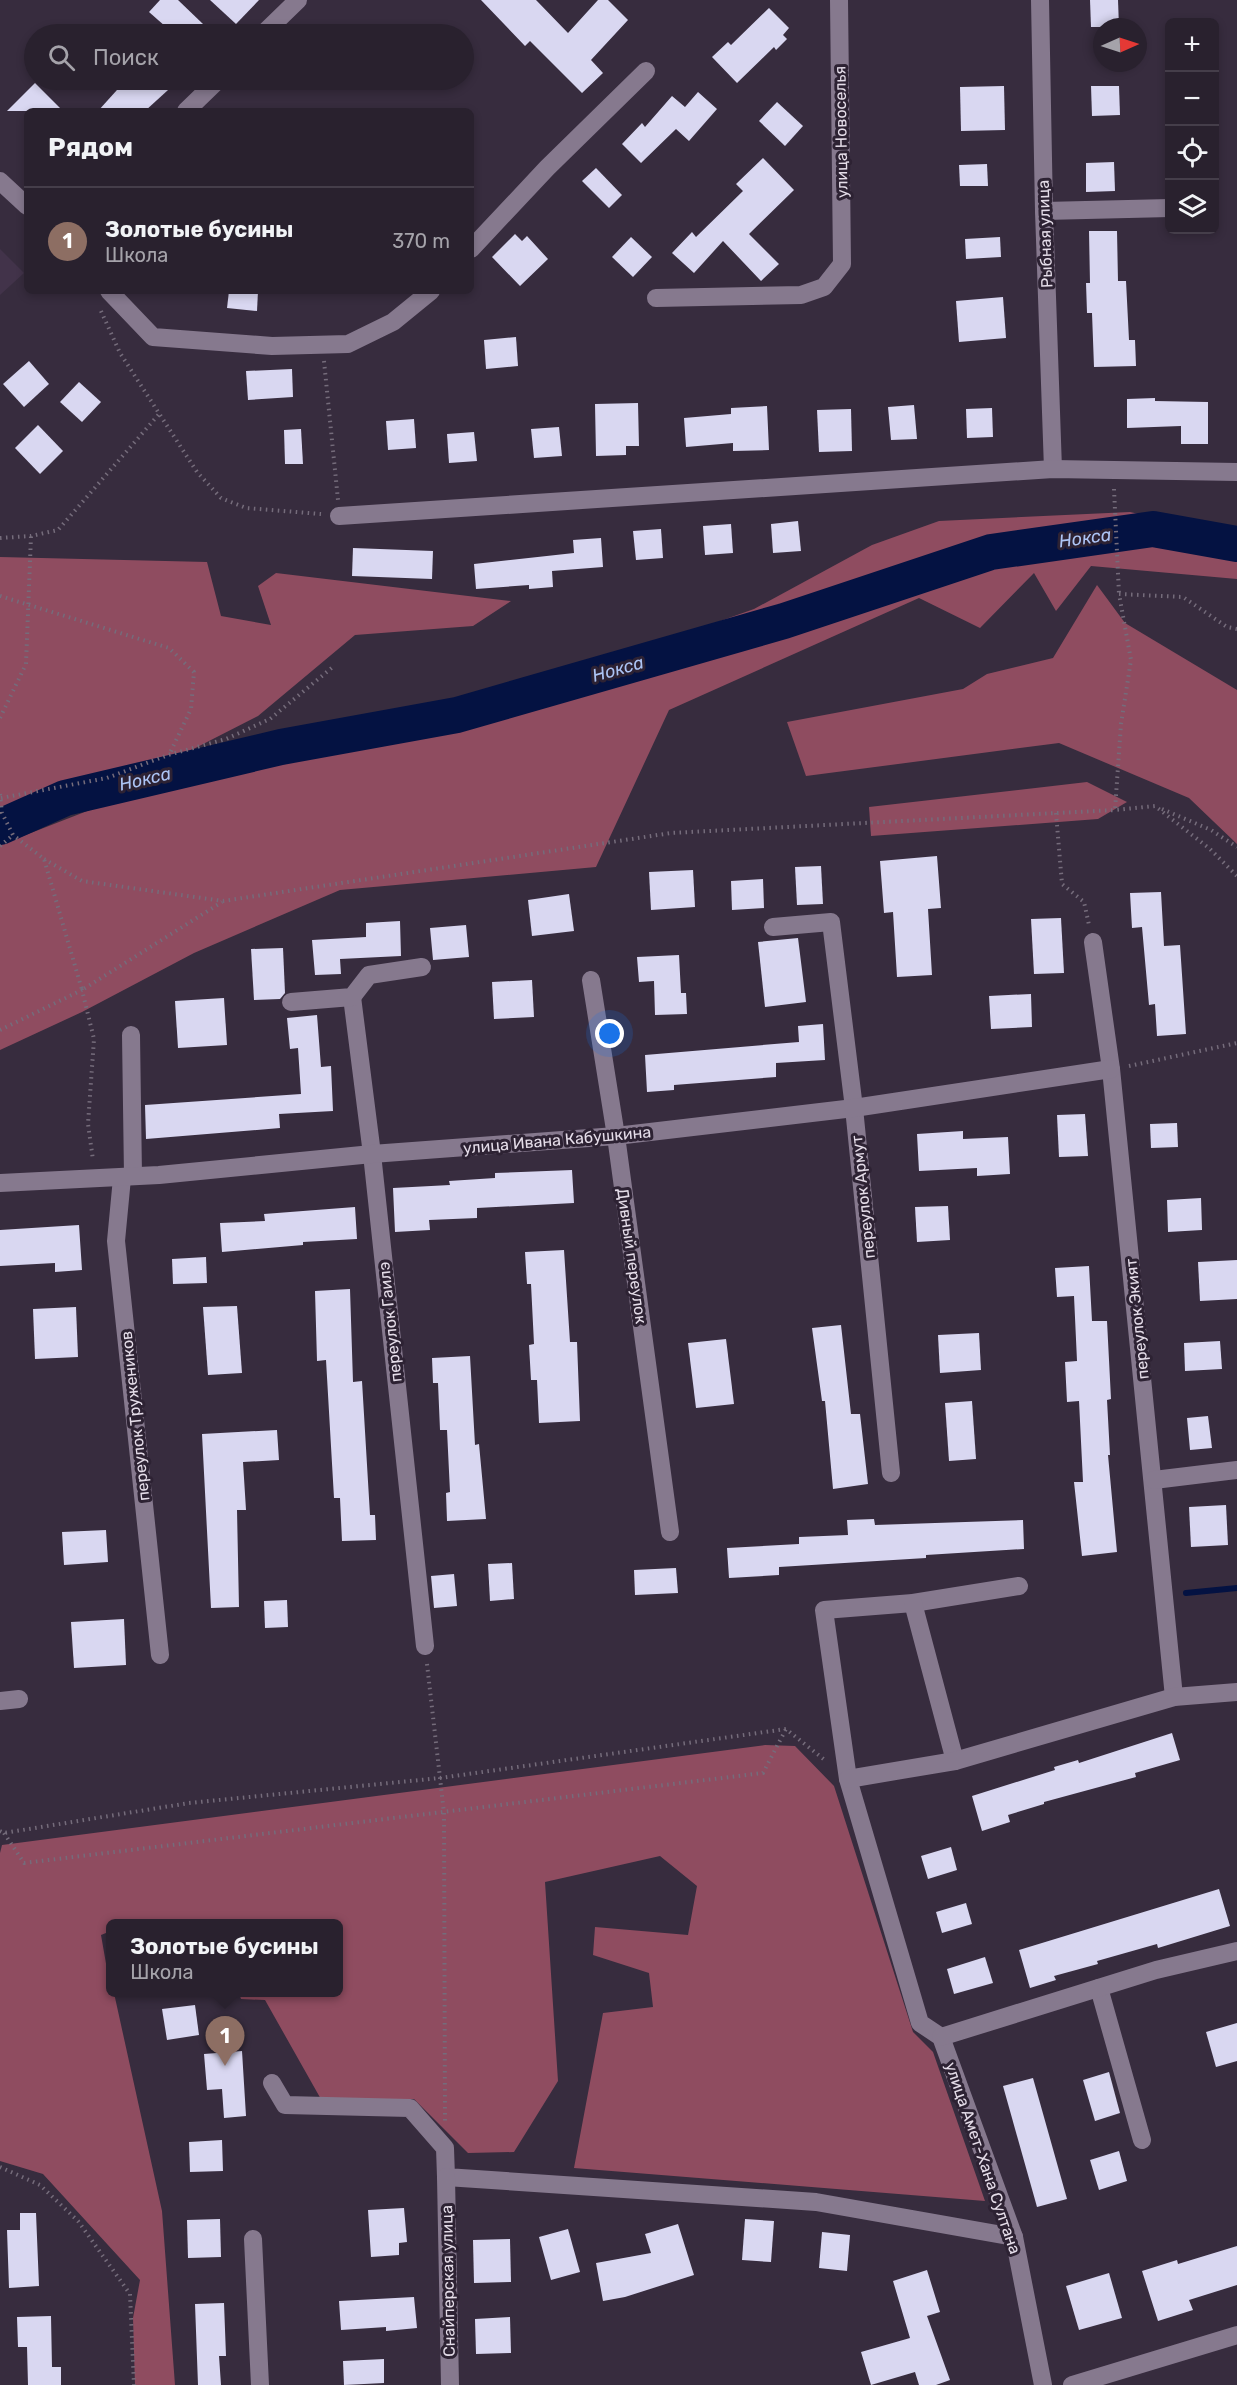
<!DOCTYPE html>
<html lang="ru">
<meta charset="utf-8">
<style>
body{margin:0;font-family:Rubik,sans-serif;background:#352e3a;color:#f1f3f6}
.controls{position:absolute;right:18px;top:18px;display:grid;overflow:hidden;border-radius:9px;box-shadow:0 3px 9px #0003}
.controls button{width:54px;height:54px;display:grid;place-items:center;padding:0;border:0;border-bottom:2px solid #453e4a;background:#29212e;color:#f1f3f6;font:30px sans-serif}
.compass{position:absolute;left:1093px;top:18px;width:54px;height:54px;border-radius:50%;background:#29212e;box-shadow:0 3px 9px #0003;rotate:87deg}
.you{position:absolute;left:610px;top:1034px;width:21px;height:21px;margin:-15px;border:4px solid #fff;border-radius:50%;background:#1a73e8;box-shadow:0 0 0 9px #1a73e833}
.badge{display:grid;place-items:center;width:39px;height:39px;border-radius:50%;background:#d93025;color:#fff;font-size:20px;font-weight:700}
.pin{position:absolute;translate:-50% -50px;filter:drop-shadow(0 2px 3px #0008)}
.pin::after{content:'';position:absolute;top:32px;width:21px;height:18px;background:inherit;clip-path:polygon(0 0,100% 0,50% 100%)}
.popup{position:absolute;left:106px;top:1919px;width:237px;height:78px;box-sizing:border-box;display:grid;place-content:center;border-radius:9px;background:#29212e;filter:drop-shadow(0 2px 4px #0005);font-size:20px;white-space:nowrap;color:#a5a3aa}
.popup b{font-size:22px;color:#f1f3f6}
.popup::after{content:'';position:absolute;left:50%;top:100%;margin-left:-12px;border:12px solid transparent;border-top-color:#29212e}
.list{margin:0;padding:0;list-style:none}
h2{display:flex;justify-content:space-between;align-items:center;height:78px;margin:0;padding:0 24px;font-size:26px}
h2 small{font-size:20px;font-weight:400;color:#a5a3aa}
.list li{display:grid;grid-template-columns:39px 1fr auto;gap:18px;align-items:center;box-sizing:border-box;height:108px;padding:0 24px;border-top:2px solid #453e4a}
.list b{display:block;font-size:22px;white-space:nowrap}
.list p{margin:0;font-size:20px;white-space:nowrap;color:#a5a3aa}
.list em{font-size:20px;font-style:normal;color:#a5a3aa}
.icon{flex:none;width:33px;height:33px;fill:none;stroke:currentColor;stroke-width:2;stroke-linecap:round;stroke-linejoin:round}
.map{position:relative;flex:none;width:1237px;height:2385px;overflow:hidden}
.search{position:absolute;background:#29212e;box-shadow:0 3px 9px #0003;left:24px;top:24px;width:450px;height:66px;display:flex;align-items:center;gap:15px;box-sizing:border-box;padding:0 21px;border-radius:33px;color:#a5a3aa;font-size:22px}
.panel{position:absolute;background:#29212e;box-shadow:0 3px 9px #0003;left:24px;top:108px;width:450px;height:186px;border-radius:9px}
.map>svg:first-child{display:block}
.built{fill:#42334a}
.forest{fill:#8f4c60}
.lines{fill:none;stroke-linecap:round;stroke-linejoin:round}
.stream{stroke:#041242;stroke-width:6}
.river{stroke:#041242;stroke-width:36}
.building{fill:#d9d7f1}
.path{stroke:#756c7b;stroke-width:4;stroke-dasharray:1.5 4.5;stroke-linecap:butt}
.minor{stroke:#86798e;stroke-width:18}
.labels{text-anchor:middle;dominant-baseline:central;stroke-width:6;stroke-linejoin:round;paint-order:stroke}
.street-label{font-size:16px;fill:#e5dde9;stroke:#2d2233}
.water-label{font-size:18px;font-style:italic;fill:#adc4f5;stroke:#2d2233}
</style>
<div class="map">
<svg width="1237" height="2385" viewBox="0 0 1237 2385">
<rect width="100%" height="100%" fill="#372c3e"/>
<!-- built -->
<path class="built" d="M0,249L24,273L0,295Z"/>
<!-- forest -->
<g class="forest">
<path d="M1130,512L1237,536V579L1091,566L1056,611L1034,573L980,628L919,598L669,710L596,867L340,890L194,953L82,1012L0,1050V845L290,732L492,690L619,657L754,609L872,545L939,521Z"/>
<path d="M0,557L207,562L221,616L271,625L258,586L276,573L511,601L473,626L355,635L258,716L119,787L34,813L0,818Z"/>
<path d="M1097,585L1125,623L1237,690V844L1189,798L1059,743L806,776L787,722L963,689L987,674L1053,658Z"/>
<path d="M1087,782L1127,802L1098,819L871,836L869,807Z"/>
<path d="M765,1745L795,1746L834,1786L913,2032L933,2052L985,2201L574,2168L603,2013L653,2007L649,1973L593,1955L595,1927L688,1935L697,1886L660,1856L545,1882L558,2081L514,2152L468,2153L414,2099L322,2101L265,2000L241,1999L239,1993L339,1992V1924H111V1931L101,1935L111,1992L114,1993L162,2211L175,2385H135L133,2318L140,2280L43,2174L0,2161V1853L2,1845Z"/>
</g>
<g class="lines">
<!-- stream -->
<path class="stream" d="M1186,1593L1237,1588"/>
<!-- river -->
<path class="river" d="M0,827L65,798L281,747L457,715L784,621L991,552L1153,529L1237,544"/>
</g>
<!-- building -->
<g class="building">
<path d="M160,0H178L203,24L194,34H174L149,12Z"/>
<path d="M210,0H259L236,24Z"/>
<path d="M481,0H536L568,33L598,0H608L628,20L591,60L603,73L582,93L530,41L525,46Z"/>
<path d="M1090,0H1118L1119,27H1091Z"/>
<path d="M769,8L789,28L783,35L787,39L776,50L774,47L737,83L712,57L728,42L731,45Z"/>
<path d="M126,80H179L145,111H98Z"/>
<path d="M35,83L63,111H7Z"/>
<path d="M1004,86L1005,130L961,131L960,87Z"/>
<path d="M1091,86H1119L1120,115L1092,116Z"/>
<path d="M698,92L717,109L689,141L676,129L641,163L622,144L642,123L645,127L672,96L685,107Z"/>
<path d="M777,102L803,126L785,146L759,121Z"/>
<path d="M763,158L794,190L749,234L779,264L761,281L723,241L694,273L672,253L692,232L696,237L743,191L736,184Z"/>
<path d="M1114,162L1115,191L1086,192V163Z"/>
<path d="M987,164L988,186H960L959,165Z"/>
<path d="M596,168L622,195L609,208L582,181Z"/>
<path d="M1089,231H1117L1118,281H1126L1129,340H1135L1136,366L1094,367L1092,313H1087L1086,283H1090Z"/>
<path d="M515,234L522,241L527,236L548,259L520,286L492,257Z"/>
<path d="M631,237L652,257L633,277L612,257Z"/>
<path d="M1000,237L1001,257L966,259L965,239Z"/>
<path d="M229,291H258L257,311L227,308Z"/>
<path d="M1003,297L1006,338L959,342L956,301Z"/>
<path d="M516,337L518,366L486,369L484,340Z"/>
<path d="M29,361L49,384L24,407L3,384Z"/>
<path d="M292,369L293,397L248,400L246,371Z"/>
<path d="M79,382L101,402L82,422L60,402Z"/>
<path d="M1155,398V401L1208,402V444H1181V426L1127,428V399Z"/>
<path d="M638,403L639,446H626V455L596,456L595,404Z"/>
<path d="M914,405L917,439L891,440L888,407Z"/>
<path d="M767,406L769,450L733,451V443L686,447L684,418L731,414V408Z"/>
<path d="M992,408L993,437L967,438L966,409Z"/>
<path d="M851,409L852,451L819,452L817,410Z"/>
<path d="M414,419L416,448L388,450L386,421Z"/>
<path d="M38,425L63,451L40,474L15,448Z"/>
<path d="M559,427L562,456L534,458L531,429Z"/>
<path d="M301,429L303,464H285L284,430Z"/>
<path d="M474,432L477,461L449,463L447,434Z"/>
<path d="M798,521L801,551L773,553L771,524Z"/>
<path d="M731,524L733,553L705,555L703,526Z"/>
<path d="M661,529L663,558L636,560L633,531Z"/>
<path d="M601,538L603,567L552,571L553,587L529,589V585L476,589L474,564L574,553L573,540Z"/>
<path d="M353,548L433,551L432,579L352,576Z"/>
<path d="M937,856L941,908L928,909L932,975L897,977L893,912L884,913L880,861Z"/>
<path d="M821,866L823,904L797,905L795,867Z"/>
<path d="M693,870L695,907L651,910L649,872Z"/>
<path d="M763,879L764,908L732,910L731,881Z"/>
<path d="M1161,892L1164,946L1180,945L1186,1034L1157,1036L1155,1004L1149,1005L1142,927L1132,928L1130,893Z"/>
<path d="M569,894L574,931L532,936L528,900Z"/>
<path d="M1061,918L1064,973L1034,974L1031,919Z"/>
<path d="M400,921L401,956L340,959L341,974L315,975L312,940L366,937V923Z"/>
<path d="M466,925L469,957L433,960L430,928Z"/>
<path d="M798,938L806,1002L765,1007L758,942Z"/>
<path d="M283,948L285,993L280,999L254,1000L251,949Z"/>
<path d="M679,955L681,993H686L687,1014L655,1015L654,981L639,982L637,957Z"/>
<path d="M532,980L534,1017L494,1019L492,982Z"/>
<path d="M1031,994L1032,1027L991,1029L989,996Z"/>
<path d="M224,998L227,1045L178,1048L175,1001Z"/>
<path d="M317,1015L321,1067L331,1066L333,1111L279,1114L280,1128L146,1139L145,1105L301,1094L298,1048L290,1049L287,1018Z"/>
<path d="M823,1024L825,1060L776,1063V1077L674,1085V1090L647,1092L645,1055L799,1042L798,1026Z"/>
<path d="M1085,1114L1088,1156L1059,1157L1057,1115Z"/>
<path d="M1177,1123L1178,1147L1151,1148L1150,1124Z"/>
<path d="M963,1131V1139L1008,1137L1010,1174L977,1176V1168L919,1171L917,1134Z"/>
<path d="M572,1170L574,1203L477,1208V1218L429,1220L430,1230L395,1232L393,1188L450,1185L449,1181L495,1178V1173Z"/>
<path d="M1201,1198L1202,1230L1168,1232L1167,1200Z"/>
<path d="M948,1206L950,1240L917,1242L915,1207Z"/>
<path d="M355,1207L357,1239L303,1242V1245L222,1252L220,1223L265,1221L264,1214Z"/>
<path d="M79,1225L82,1270L55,1272V1263L0,1266V1230Z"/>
<path d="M564,1250L570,1342H577L580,1421L539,1423L537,1380H531L529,1345L534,1344L531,1284H527L525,1252Z"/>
<path d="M206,1257L207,1283L173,1284L172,1259Z"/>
<path d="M1237,1260V1299L1200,1301L1198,1262Z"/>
<path d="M1089,1266L1092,1321H1107L1111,1399L1107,1400L1110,1455H1108L1117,1552L1082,1556L1074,1482H1083L1079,1401L1067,1402L1065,1362L1077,1361L1074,1296L1057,1297L1055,1268Z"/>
<path d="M350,1289L353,1382L362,1381L370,1515H375L376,1540L342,1541L340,1498H334L326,1360L317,1361L315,1291Z"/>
<path d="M237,1306L242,1373L208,1375L203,1307Z"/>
<path d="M76,1307L78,1357L35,1359L33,1309Z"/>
<path d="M841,1325L851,1414H860L868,1484L833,1489L825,1401H822L812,1328Z"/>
<path d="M979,1333L981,1370L940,1373L938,1335Z"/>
<path d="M726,1339L734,1404L696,1408L688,1343Z"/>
<path d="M1220,1341L1222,1369L1185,1371L1184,1343Z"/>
<path d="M470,1356L475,1445L479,1444L486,1519L447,1521L446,1493L450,1492L447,1430H440L438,1383H433L432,1358Z"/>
<path d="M972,1401L976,1459L949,1461L945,1403Z"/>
<path d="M1208,1416L1212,1448L1190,1450L1187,1418Z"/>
<path d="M277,1430L279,1460L243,1462L246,1510H237L239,1607L211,1608L202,1434Z"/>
<path d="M1226,1505L1228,1545L1191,1547L1189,1507Z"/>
<path d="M874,1519L875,1525L1023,1520L1024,1549L926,1555V1558L779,1567V1575L729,1578L727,1548L799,1544V1537L848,1535L847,1520Z"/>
<path d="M106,1530L108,1562L64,1565L62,1532Z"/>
<path d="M512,1563L514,1599L490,1601L488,1564Z"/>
<path d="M676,1568L678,1593L635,1595L634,1570Z"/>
<path d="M454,1574L457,1606L434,1608L431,1576Z"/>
<path d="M287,1600L288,1627L265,1628L264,1601Z"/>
<path d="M124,1619L126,1665L74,1668L71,1622Z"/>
<path d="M1172,1733L1180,1760L1135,1773L1136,1777L1044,1802V1804L1008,1815L1010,1822L982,1831L972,1796L1055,1770L1054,1767L1078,1760L1079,1763Z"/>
<path d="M951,1847L957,1870L928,1879L921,1856Z"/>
<path d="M1219,1889L1230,1926L1158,1948L1157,1944L1097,1961L1098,1964L1054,1976L1056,1980L1030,1988L1019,1950Z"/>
<path d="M966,1903L972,1924L942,1933L936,1912Z"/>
<path d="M985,1957L993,1983L954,1994L947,1969Z"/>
<path d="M195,2005L199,2035L167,2040L162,2009Z"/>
<path d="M1237,2023V2061L1216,2067L1206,2032Z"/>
<path d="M242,2051L246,2116L224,2118L222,2089L207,2090L204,2054Z"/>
<path d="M1109,2072L1120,2113L1095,2121L1083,2080Z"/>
<path d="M1033,2078L1067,2199L1037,2207L1003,2086Z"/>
<path d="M222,2140L223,2171L190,2172L189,2142Z"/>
<path d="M1119,2151L1127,2181L1099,2190L1090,2160Z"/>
<path d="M404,2208L407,2242L399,2243V2255L371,2257L368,2210Z"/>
<path d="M20,2213H36L39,2286L9,2288L7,2230H20Z"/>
<path d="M220,2219L221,2257L188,2258L187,2220Z"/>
<path d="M745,2219L774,2221L771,2262L742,2260Z"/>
<path d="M678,2224L694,2275L625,2297L603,2301L596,2263L651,2253L645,2234Z"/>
<path d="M568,2229L580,2272L551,2280L539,2237Z"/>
<path d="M822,2232L850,2235L847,2271L819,2268Z"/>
<path d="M510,2239L511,2282L474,2283L473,2240Z"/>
<path d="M1237,2246V2285L1189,2300L1193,2310L1158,2321L1142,2271L1177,2260L1178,2264Z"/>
<path d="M927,2270L940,2312L927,2316L950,2380L936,2385H919L915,2372L871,2385L861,2352L910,2338L893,2281Z"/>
<path d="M1109,2273L1122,2318L1079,2330L1066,2286Z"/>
<path d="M414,2297L417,2328L386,2331V2327L341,2330L339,2301Z"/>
<path d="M224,2303L226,2356H219L221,2385H198L195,2304Z"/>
<path d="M51,2316L52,2367H61V2385H28L27,2347H18L17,2317Z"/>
<path d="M510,2317L511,2353L476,2354L475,2319Z"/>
<path d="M384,2359V2383L344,2385L343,2361Z"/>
</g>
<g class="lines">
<!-- path -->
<g class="path">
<path d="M101,311L120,353L197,472L221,498L246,508L321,514"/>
<path d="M324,361L338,500"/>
<path d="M1114,489L1119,594"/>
<path d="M0,538L31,536L58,530L160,413"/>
<path d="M0,596L169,648L194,672L191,709L169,755"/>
<path d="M1237,629L1227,627L1183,597L1119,594L1131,660L1121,724L1115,810L1155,806L1210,849L1237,876"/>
<path d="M0,718L26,664L31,536"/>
<path d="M0,794L2,813L13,835L44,859L82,990L222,902"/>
<path d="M1,798L107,778L168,755L226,739L270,719L334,666"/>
<path d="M1162,809L1211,830L1237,847"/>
<path d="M1056,813L1062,884L1084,902L1089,925"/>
<path d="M0,846L13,835"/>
<path d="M44,859L82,881L223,901L671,833L1115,810"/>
<path d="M0,1030L82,990L94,1039L88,1124L93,1160"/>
<path d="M1129,1066L1237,1043"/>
<path d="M427,1664L444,1813L445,2121"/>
<path d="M0,1831L4,1833L189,1803L440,1778L786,1729L826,1761"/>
<path d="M4,1833L24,1863L763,1773L786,1729"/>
<path d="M0,2167L40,2185L78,2221L130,2294L134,2385"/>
</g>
<!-- minor -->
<g class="minor">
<path d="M1040,0L1044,211L1053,469"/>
<path d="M263,34L298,0"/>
<path d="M186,111L218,80"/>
<path d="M0,181L27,206"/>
<path d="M1044,211L1170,208"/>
<path d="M471,249L547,168L646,71"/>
<path d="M109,291L153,337L272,346L348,344L393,322L431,291"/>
<path d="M656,298L801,295L824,287L842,264L839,0"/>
<path d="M339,516L1053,469L1237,472"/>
<path d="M773,927L831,922L854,1108L891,1473"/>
<path d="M1093,942L1111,1069L1174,1697"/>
<path d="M591,980L616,1136L670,1532"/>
<path d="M352,997L372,1154L425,1646"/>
<path d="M291,1002L352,997L369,975L422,967"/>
<path d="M131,1035L133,1176"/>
<path d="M122,1178L116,1241L160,1655"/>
<path d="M0,1183L159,1175L372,1154L616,1136L854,1108L1111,1069"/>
<path d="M1154,1480L1237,1470"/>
<path d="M1019,1586L913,1603L824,1610L848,1779L920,2023L941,2037L1014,2237L1043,2385"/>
<path d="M913,1603L955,1761"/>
<path d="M0,1701L19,1699"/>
<path d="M848,1779L955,1761L1174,1697L1237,1692"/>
<path d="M1099,1988L1142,2140"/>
<path d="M941,2037L1156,1970L1237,1951"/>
<path d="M272,2083L285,2105L410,2108L445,2148L446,2177L816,2202L1014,2237"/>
<path d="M446,2177L450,2385"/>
<path d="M253,2239L260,2385"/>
<path d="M1072,2385L1237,2335"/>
</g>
</g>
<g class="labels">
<!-- street labels -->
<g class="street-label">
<text transform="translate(841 132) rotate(-91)">улица Новоселья</text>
<text transform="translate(1045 234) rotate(-92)">Рыбная улица</text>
<text transform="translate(557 1140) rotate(-5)">улица Ивана Кабушкина</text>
<text transform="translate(863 1197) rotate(-96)">переулок Армут</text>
<text transform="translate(632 1256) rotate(82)">Дивный переулок</text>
<text transform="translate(1137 1319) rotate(-96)">переулок Экият</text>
<text transform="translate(390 1322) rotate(-96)">переулок Гаилэ</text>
<text transform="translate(135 1416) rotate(-96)">переулок Тружеников</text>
<text transform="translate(983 2158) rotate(71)">улица Амет-Хана Султана</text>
<text transform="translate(448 2281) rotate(-91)">Снайперская улица</text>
</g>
<!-- water labels -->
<g class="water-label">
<text transform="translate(1085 538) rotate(-8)">Нокса</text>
<text transform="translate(618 669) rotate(-16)">Нокса</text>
<text transform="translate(145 779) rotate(-13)">Нокса</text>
</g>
</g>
</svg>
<div class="controls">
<button>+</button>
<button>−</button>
<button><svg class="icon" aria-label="locate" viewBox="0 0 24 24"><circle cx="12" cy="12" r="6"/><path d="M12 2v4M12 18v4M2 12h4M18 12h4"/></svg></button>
<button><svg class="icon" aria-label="layers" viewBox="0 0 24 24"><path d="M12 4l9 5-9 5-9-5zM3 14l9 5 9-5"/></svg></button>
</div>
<svg class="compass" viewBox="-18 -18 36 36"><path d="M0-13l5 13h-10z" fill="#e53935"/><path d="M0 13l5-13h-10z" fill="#a5a3aa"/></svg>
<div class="you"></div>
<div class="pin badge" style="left:225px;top:2066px;background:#8d6e63">1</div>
<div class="popup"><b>Золотые бусины</b>Школа</div>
<div class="search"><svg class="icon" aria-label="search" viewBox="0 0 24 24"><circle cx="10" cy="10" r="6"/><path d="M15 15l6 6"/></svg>Поиск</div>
<section class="panel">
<h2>Рядом<small></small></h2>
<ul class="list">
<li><span class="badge" style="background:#8d6e63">1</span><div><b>Золотые бусины</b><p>Школа</p></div><em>370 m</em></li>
</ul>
</section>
</div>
